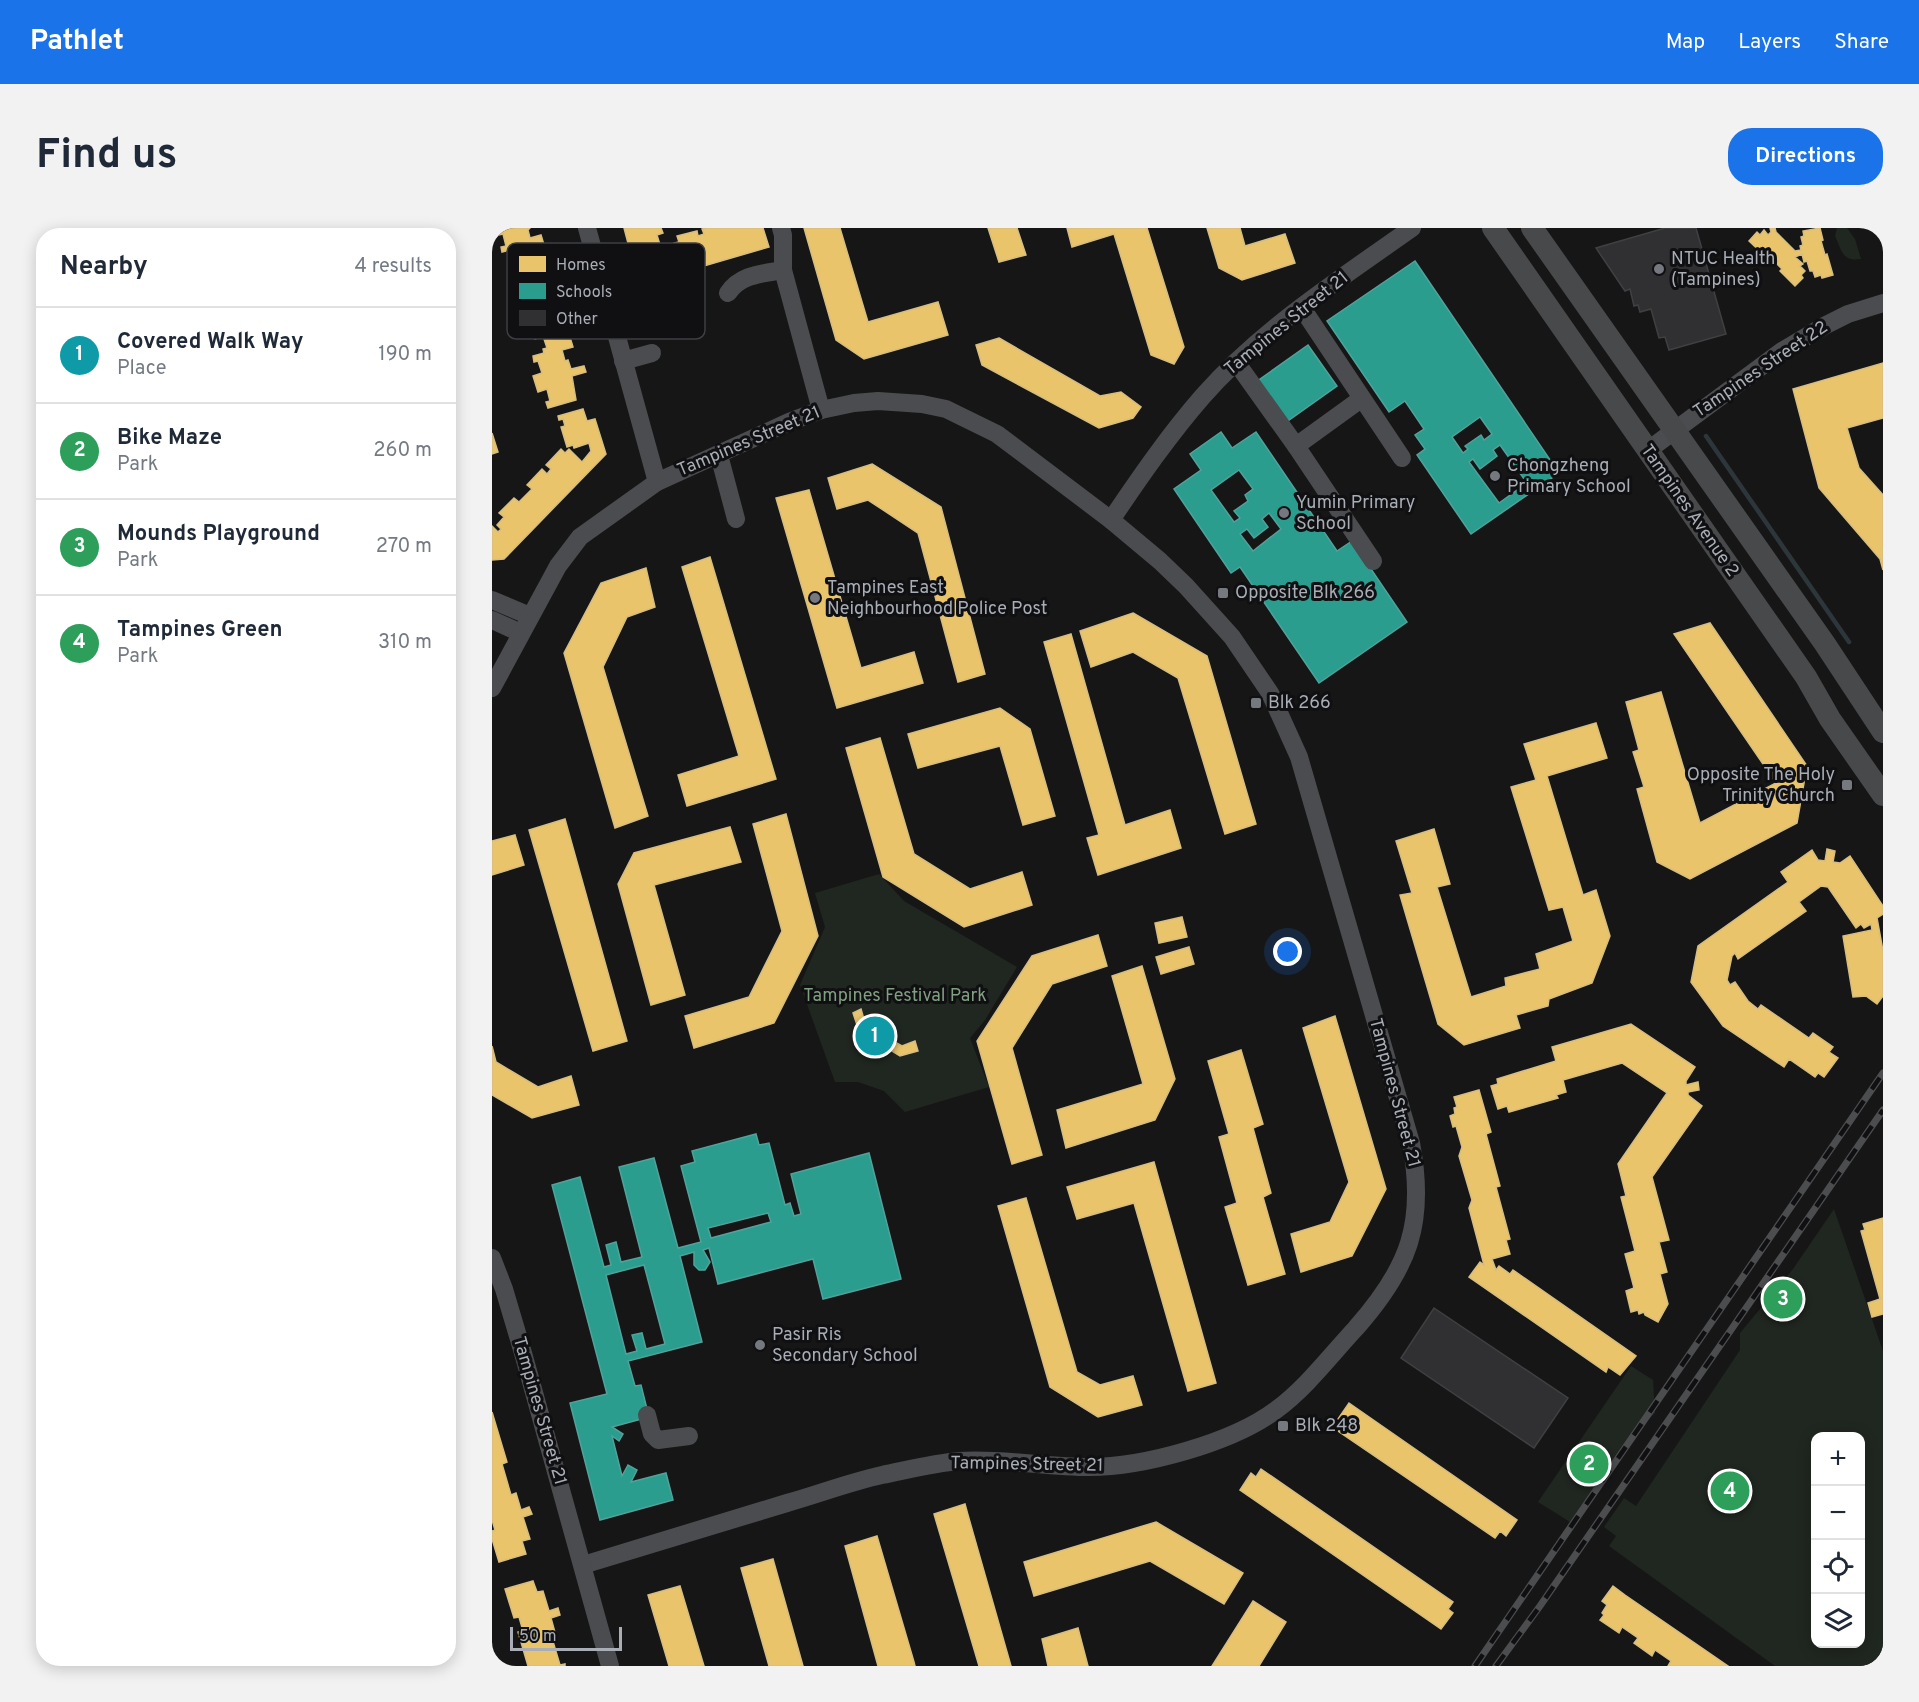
<!DOCTYPE html>
<meta charset="utf-8">
<style>
body{margin:0;font-family:Overpass,sans-serif;background:#f2f2f3;color:#1f2937}
.controls{position:absolute;right:18px;bottom:18px;display:grid;overflow:hidden;border-radius:12px;box-shadow:0 3px 15px #0003}
.controls button{width:54px;height:54px;display:grid;place-items:center;padding:0;border:0;border-bottom:2px solid #e0e1e3;background:#fff;color:#1f2937;font:30px sans-serif}
.scale{position:absolute;left:18px;bottom:15px;width:112px;box-sizing:border-box;padding-left:6px;border:3px solid #a8adb6;border-top:0;font-size:16px;line-height:21px;white-space:nowrap;color:#a8adb6;-webkit-text-stroke:4px #101012;paint-order:stroke}
.you{position:absolute;left:796px;top:724px;width:21px;height:21px;margin:-15px;border:4px solid #fff;border-radius:50%;background:#1a73e8;box-shadow:0 0 0 9px #1a73e833}
.badge{display:grid;place-items:center;width:39px;height:39px;border-radius:50%;background:#1a73e8;color:#fff;font-size:20px;font-weight:700}
.pin{position:absolute;translate:-50% -50%;border:3px solid #fff;box-shadow:0 2px 6px #0006}
.list{margin:0;padding:0;list-style:none}
h2{display:flex;justify-content:space-between;align-items:center;height:78px;margin:0;padding:0 24px;font-size:26px}
h2 small{font-size:20px;font-weight:400;color:#747a83}
.list li{display:grid;grid-template-columns:39px 1fr auto;gap:18px;align-items:center;box-sizing:border-box;height:96px;padding:0 24px;border-top:2px solid #e0e1e3}
.list b{display:block;font-size:22px;white-space:nowrap}
.list p{margin:0;font-size:20px;white-space:nowrap;color:#747a83}
.list em{font-size:20px;font-style:normal;color:#747a83}
.icon{flex:none;width:33px;height:33px;fill:none;stroke:currentColor;stroke-width:2;stroke-linecap:round;stroke-linejoin:round}
.map{position:relative;flex:none;width:1391px;height:1438px;overflow:hidden;border-radius:24px}
header{display:flex;align-items:center;gap:36px;box-sizing:border-box;height:84px;padding:0 30px;background:#1a73e8;color:#fff}
header strong{font-size:28px}
nav{display:flex;gap:33px;margin-inline-start:auto;font-size:21px}
.intro{display:flex;align-items:center;justify-content:space-between;box-sizing:border-box;height:144px;padding:0 36px}
h1{margin:0;font-size:42px}
.button{padding:15px 27px;border-radius:24px;background:#1a73e8;color:#fff;font-size:21px;font-weight:700}
main{display:flex;gap:36px;padding:0 36px}
aside{flex:1;background:#fff;border-radius:24px;box-shadow:0 3px 15px #0003}
.map>svg:first-child{display:block}
.green{fill:#202620;fill-rule:evenodd}
.homes{fill:#e9c46a;stroke:#d6bd81;stroke-width:1.5}
.schools{fill:#2a9d8f;stroke:#50a29b;stroke-width:1.5;fill-rule:evenodd}
.lines{fill:none;stroke-linecap:round;stroke-linejoin:round}
.stream{stroke:#2d363b;stroke-width:4.5}
.building{fill:#303032;stroke:#3e4042;stroke-width:1.5}
.minor{stroke:#4b4c4f;stroke-width:18}
.major{stroke:#48494b;stroke-width:22}
.rail-casing{stroke:#4c4d4f;stroke-width:7}
.rail{stroke:#101012;stroke-width:4.5;stroke-dasharray:14;stroke-linecap:butt}
.poi-dot{fill:#75787e;stroke:#101012;stroke-width:2}
.labels{text-anchor:middle;dominant-baseline:central;stroke-width:6;stroke-linejoin:round;paint-order:stroke}
.poi-label{font-size:18px;fill:#a8adb6;stroke:#101012;text-anchor:start}
.street-label{font-size:18px;fill:#a8adb6;stroke:#101012}
.park-label{font-size:18px;fill:#819f81;stroke:#101012}
.key{fill:#101012;stroke:#3e3f43;stroke-width:1.5}
.key-label{font-size:16px;fill:#a8adb6}
</style>
<header>
<strong>Pathlet</strong>
<nav><a>Map</a><a>Layers</a><a>Share</a></nav>
</header>
<div class="intro"><h1>Find us</h1><a class="button">Directions</a></div>
<main>
<aside>
<h2>Nearby<small>4 results</small></h2>
<ul class="list">
<li><span class="badge" style="background:#0f9aa8">1</span><div><b>Covered Walk Way</b><p>Place</p></div><em>190 m</em></li>
<li><span class="badge" style="background:#2e9e5b">2</span><div><b>Bike Maze</b><p>Park</p></div><em>260 m</em></li>
<li><span class="badge" style="background:#2e9e5b">3</span><div><b>Mounds Playground</b><p>Park</p></div><em>270 m</em></li>
<li><span class="badge" style="background:#2e9e5b">4</span><div><b>Tampines Green</b><p>Park</p></div><em>310 m</em></li>
</ul>
</aside>
<div class="map">
<svg width="1391" height="1438" viewBox="0 0 1391 1438">
<rect width="100%" height="100%" fill="#161616"/>
<!-- green -->
<g class="green">
<path d="M1345,0H1355L1363,11L1369,31C1350,34 1350,23 1343,8Z"/>
<path d="M387,646L412,673L525,739L493,792L478,810L497,859L413,884L392,863L366,854H343L308,757L333,699L323,665Z"/>
<path d="M1342,981L1391,1123V1438H1283L1117,1318L1124,1308L1112,1299L1132,1270L1144,1278L1248,1122V1105L1301,1041ZM1324,1208H1368V1416H1324Z"/>
<path d="M1139,1138L1161,1152L1163,1185L1150,1198L1078,1294L1046,1274Z"/>
</g>
<!-- homes -->
<g class="homes">
<path d="M0,0H38L36,2L38,10L49,7L56,30L60,29L64,42L60,43L70,79H73L75,89L89,85L91,91L77,95L80,105L77,106L81,119L70,122L73,133L76,132L79,141L92,138L94,144L80,148L84,172L56,180L54,174L58,173L55,161L46,164L41,148L50,145L46,133L42,134L41,128L52,125L51,121L55,120L51,108L43,111L38,94L46,91L43,80L39,81L36,71L40,70L37,58L29,61L22,37L31,35L27,23L23,25L22,21L10,24L9,19L14,18L11,6L2,8Z"/>
<path d="M132,0H169L171,5L165,7L169,20L175,18L181,42L147,52L139,25L130,28L128,22L137,19Z"/>
<path d="M214,0H271L277,19L191,44L182,15L187,14L185,8L205,3L206,8L212,6L210,1Z"/>
<path d="M312,0H348L376,94L446,74L456,107L372,131L344,112Z"/>
<path d="M496,0H525L534,27L507,34Z"/>
<path d="M575,0H655L692,119L682,136L659,127L622,6L580,19Z"/>
<path d="M715,0H748L753,18L793,6L803,35L750,52L727,40Z"/>
<path d="M1278,0H1283L1284,4L1303,23L1309,22L1308,18L1311,17L1309,9L1312,8L1311,3L1328,0L1331,12L1329,13L1333,27L1335,26L1341,47L1330,50L1329,47L1323,49L1321,43H1318L1315,33L1312,34L1310,26L1303,29L1311,36L1308,38L1313,43L1309,47L1311,50L1303,58L1288,43L1290,41L1284,35L1286,33L1274,25L1273,28L1257,13L1265,4L1268,7L1272,2L1276,7L1279,4Z"/>
<path d="M507,110L608,168L629,164L649,179L641,190L607,200L490,137L484,117Z"/>
<path d="M1391,135V190L1355,200L1367,240L1391,267V342L1388,331L1327,260L1301,161Z"/>
<path d="M91,181L95,193L103,191L114,226L12,331L0,332V298L6,304L9,301L5,297L12,289L7,285L22,270L27,274L40,261L35,257L50,241L55,246L59,241L54,237L69,221L73,225L77,221L90,234L99,223L97,215L82,220L81,217L75,219L69,199L73,198L71,191L67,192L66,188Z"/>
<path d="M0,205L6,224L0,226Z"/>
<path d="M380,236L449,279L493,446L466,454L426,305L376,272L345,281L336,250Z"/>
<path d="M317,262L369,440L422,424L431,455L345,480L284,270Z"/>
<path d="M218,329L284,551L195,578L186,547L247,528L190,339Z"/>
<path d="M154,340L163,379L135,389L111,439L156,588L123,600L72,425L109,355Z"/>
<path d="M641,385L715,428L764,596L733,606L686,450L641,424L599,439L588,403Z"/>
<path d="M1218,395L1315,538L1305,595L1198,651L1165,634L1145,561L1152,559L1141,524L1147,522L1134,474L1169,464L1208,595L1284,555L1182,406Z"/>
<path d="M579,406L633,597L678,582L689,620L606,647L595,610L607,607L552,414Z"/>
<path d="M508,480L538,501L563,588L531,597L508,518L426,540L416,506Z"/>
<path d="M1104,495L1115,530L1055,548L1091,667L1104,662L1118,708L1100,755L1057,771L1056,778L1024,787L1028,800L972,817L946,796L908,667L920,665L904,613L942,601L958,656L945,659L979,769L1014,758L1013,750L1048,741L1044,726L1081,713L1071,679L1057,682L1019,559L1044,552L1032,516Z"/>
<path d="M388,510L422,626L478,661L530,644L540,677L472,699L391,649L354,520Z"/>
<path d="M294,586L326,708L282,795L202,820L193,788L257,769L290,703L261,596Z"/>
<path d="M73,591L135,813L101,823L37,602Z"/>
<path d="M238,599L249,634L162,657L193,767L159,777L126,656L142,625Z"/>
<path d="M23,607L32,637L0,647V613Z"/>
<path d="M1335,621L1343,623L1341,634L1348,635L1358,628L1391,678V686L1385,690L1391,723V768L1385,776L1374,768L1361,769L1351,708L1380,702L1379,696L1372,700L1369,696L1364,700L1336,659L1329,658L1307,674L1314,683L1246,731L1243,725L1240,728L1235,752L1238,757L1243,754L1256,773L1266,781L1269,777L1317,810L1321,805L1341,819L1337,824L1346,830L1332,849L1326,845L1323,849L1297,831L1292,839L1231,798L1199,754L1206,718L1296,654L1289,644L1320,622L1326,632L1333,633Z"/>
<path d="M690,689L695,709L667,715L663,695Z"/>
<path d="M606,707L615,738L560,756L520,820L550,927L520,936L485,813L540,728Z"/>
<path d="M697,719L702,736L669,746L664,729Z"/>
<path d="M650,738L683,851L663,892L574,920L565,882L651,856L620,748Z"/>
<path d="M369,781L374,798L410,818L423,813L426,823L408,828L367,803L361,785Z"/>
<path d="M843,788L894,961L860,1028L809,1044L799,1006L838,994L857,954L811,800Z"/>
<path d="M1139,796L1203,839L1194,853V857L1206,854L1207,862L1196,864V867L1210,878L1160,949L1177,1012L1167,1014L1175,1044L1168,1046L1176,1076L1166,1094L1153,1087L1152,1084L1147,1086L1146,1082L1139,1084L1134,1063L1142,1060L1133,1026L1143,1023L1129,969L1134,968L1126,936L1175,865L1130,835L1071,852L1074,864L1064,867L1066,870L1017,884L1015,878L1006,881L999,858L1006,856L1005,851L1064,833L1060,819Z"/>
<path d="M0,818L4,834L46,859L79,848L87,877L40,890L0,867Z"/>
<path d="M749,822L771,896L761,900L779,965L771,969L793,1046L756,1057L733,979L745,975L727,909L737,906L716,833Z"/>
<path d="M987,862L999,904L994,906L1008,958L1004,959L1018,1011L1014,1012L1018,1026L1000,1031L1004,1042L1007,1038L1018,1046L1021,1042L1144,1128L1128,1147L1116,1139L1114,1144L977,1049L988,1034L992,1037L977,980L980,972L967,928L970,919L964,898L961,899L958,888L963,886L962,880L965,879L962,869Z"/>
<path d="M662,934L724,1155L696,1163L642,975L585,991L575,959Z"/>
<path d="M534,970L585,1144L608,1157L641,1148L650,1177L606,1189L558,1159L506,978Z"/>
<path d="M1391,990V1086L1380,1089L1376,1075L1388,1071L1369,1003L1373,1002L1371,996Z"/>
<path d="M857,1175L1025,1292L1014,1308L1008,1303L1003,1310L846,1203L852,1195L846,1191Z"/>
<path d="M0,1184L15,1234L10,1236L19,1267L24,1265L29,1282L37,1279L40,1286L31,1289L38,1311L30,1313L34,1326L7,1334L0,1311V1303L3,1302L0,1292Z"/>
<path d="M769,1241L961,1374L956,1381L961,1385L949,1401L748,1262L759,1245L764,1249Z"/>
<path d="M473,1276L476,1287L519,1438H487L442,1286Z"/>
<path d="M664,1294L751,1345L732,1376L658,1333L542,1368L532,1334Z"/>
<path d="M385,1308L422,1434L423,1438H386L353,1318Z"/>
<path d="M281,1331L297,1388L311,1438H277L249,1340Z"/>
<path d="M41,1353L45,1364L51,1363L57,1383L66,1380L68,1387L59,1390L64,1408L60,1410L68,1437L73,1436V1438H36L26,1404L31,1403L27,1389L22,1390L13,1361Z"/>
<path d="M188,1358L212,1438H177L156,1367Z"/>
<path d="M1121,1358L1133,1367L1236,1438H1176L1179,1433L1163,1422L1160,1428L1142,1415L1146,1410L1130,1399L1127,1405L1108,1392L1112,1387L1110,1385L1115,1377L1110,1373Z"/>
<path d="M761,1373L794,1394L767,1438H720Z"/>
<path d="M586,1400L596,1438H556L550,1411Z"/>
</g>
<!-- schools -->
<g class="schools">
<path d="M923,33L1067,245L979,306L925,227L933,221L923,207L932,201L913,173L897,184L835,93ZM988,189L1000,206L992,212L989,207L973,218L976,221L971,225L960,209ZM1008,217L1035,255L1007,275L977,234L981,231L988,241L1005,228L1001,222Z"/>
<path d="M816,117L845,158L793,195L764,154Z"/>
<path d="M729,204L740,220L764,204L845,323L860,313L915,394L827,455L748,339L739,345L682,261L709,242L698,226ZM747,242L761,261L753,267L756,273L742,283L748,290L742,294L719,262ZM777,285L789,301L761,323L748,306L755,301L762,310L776,299L770,291Z"/>
<path d="M264,906L267,917L277,915L293,977L298,975L302,988L309,986L299,946L377,925L409,1051L331,1071L321,1031L226,1056L217,1020L211,1022L218,1034L213,1042H207L202,1037V1024L188,1028L210,1114L136,1133L143,1158L149,1157L157,1189L120,1199L131,1206L127,1213L120,1208L130,1248L136,1237L145,1242L139,1254L174,1245L181,1272L108,1292L78,1175L115,1166L60,957L88,949L112,1039L119,1037L114,1017L124,1014L129,1034L150,1029L127,939L162,930L186,1020L209,1014L189,938L203,934L200,923ZM276,985L279,994L219,1010L216,1000ZM152,1037L173,1116L154,1121L150,1105L140,1107L145,1123L134,1126L114,1047Z"/>
</g>
<g class="lines">
<!-- stream -->
<path class="stream" d="M1214,208L1357,414"/>
</g>
<!-- building -->
<g class="building">
<path d="M1173,0H1204L1234,106L1177,122L1173,109L1167,110L1159,81L1148,84L1146,77L1142,78L1138,61L1133,63L1104,20Z"/>
<path d="M942,1080L1076,1170L1042,1220L909,1130Z"/>
</g>
<g class="lines">
<!-- minor -->
<g class="minor">
<path d="M95,0L165,254"/>
<path d="M289,0L291,7V42L329,182"/>
<path d="M236,65C249,46 270,46 291,42"/>
<path d="M810,80L910,230"/>
<path d="M131,133L160,125"/>
<path d="M744,134L804,218L881,333"/>
<path d="M804,218L869,171"/>
<path d="M1155,223L1290,123L1332,98L1356,86L1391,75"/>
<path d="M227,227L244,291"/>
<path d="M619,292C648,249 677,207 711,168C770,101 848,51 920,0"/>
<path d="M0,372L38,388"/>
<path d="M0,392L29,405"/>
<path d="M0,460L66,338L88,309L165,254L297,194L329,182L362,175L386,173L430,176L454,181L505,206L619,292L668,333L694,358L740,409L778,465L807,529L919,915C934,995 917,1040 864,1100C838,1128 814,1160 784,1182C740,1215 651,1239 597,1239C554,1239 510,1230 467,1233C442,1235 415,1242 390,1247C358,1254 327,1266 295,1275C227,1295 159,1316 91,1337"/>
<path d="M0,1030L12,1061L31,1125L118,1438"/>
<path d="M155,1187L160,1206L166,1212L197,1208"/>
</g>
<!-- major -->
<g class="major">
<path d="M1001,0L1314,449L1338,491L1391,567"/>
<path d="M1040,0L1333,416L1391,504"/>
</g>
<defs>
<g id="rail">
<path d="M983,1438L1391,845"/>
<path d="M1004,1438L1048,1378L1391,882"/>
</g>
</defs>
<!-- rail casing -->
<use href="#rail" class="rail-casing"/>
<!-- rail -->
<use href="#rail" class="rail"/>
</g>
<!-- markers -->
<g class="poi-dot">
<circle cx="1167" cy="41" r="6"/>
<circle cx="1003" cy="248" r="6"/>
<circle cx="792" cy="285" r="6"/>
<rect x="725" y="359" width="12" height="12" rx="3"/>
<circle cx="323" cy="370" r="6"/>
<rect x="758" y="469" width="12" height="12" rx="3"/>
<rect x="1349" y="551" width="12" height="12" rx="3"/>
<circle cx="268" cy="1117" r="6"/>
<rect x="785" y="1192" width="12" height="12" rx="3"/>
</g>
<g class="labels">
<!-- poi labels -->
<g class="poi-label">
<text x="1179" y="31">NTUC Health<tspan x="1179" dy="21">(Tampines)</tspan></text>
<text x="1015" y="238">Chongzheng<tspan x="1015" dy="21">Primary School</tspan></text>
<text x="804" y="275">Yumin Primary<tspan x="804" dy="21">School</tspan></text>
<text x="335" y="360">Tampines East<tspan x="335" dy="21">Neighbourhood Police Post</tspan></text>
<text x="743" y="365">Opposite Blk 266</text>
<text x="776" y="475">Blk 266</text>
<text x="1343" y="547" text-anchor="end">Opposite The Holy<tspan x="1343" dy="21">Trinity Church</tspan></text>
<text x="280" y="1107">Pasir Ris<tspan x="280" dy="21">Secondary School</tspan></text>
<text x="803" y="1198">Blk 248</text>
</g>
<!-- street labels -->
<g class="street-label">
<text transform="translate(795 96) rotate(-39)">Tampines Street 21</text>
<text transform="translate(1269 142) rotate(-34)">Tampines Street 22</text>
<text transform="translate(257 214) rotate(-23)">Tampines Street 21</text>
<text transform="translate(1197 283) rotate(55)">Tampines Avenue 2</text>
<text transform="translate(902 865) rotate(75)">Tampines Street 21</text>
<text transform="translate(47 1183) rotate(74)">Tampines Street 21</text>
<text transform="translate(535 1237) rotate(1)">Tampines Street 21</text>
</g>
<!-- park labels -->
<g class="park-label">
<text x="403" y="768">Tampines Festival Park</text>
</g>
</g>
<!-- legend -->
<rect x="15" y="15" width="198" height="96" rx="9" class="key"/>
<rect x="27" y="28" width="27" height="16" fill="#e9c46a"/>
<rect x="27" y="55" width="27" height="16" fill="#2a9d8f"/>
<rect x="27" y="82" width="27" height="16" fill="#303032"/>
<g class="key-label">
<text x="64" y="42">Homes</text>
<text x="64" y="69">Schools</text>
<text x="64" y="96">Other</text>
</g>
</svg>
<div class="controls">
<button>+</button>
<button>−</button>
<button><svg class="icon" aria-label="locate" viewBox="0 0 24 24"><circle cx="12" cy="12" r="6"/><path d="M12 2v4M12 18v4M2 12h4M18 12h4"/></svg></button>
<button><svg class="icon" aria-label="layers" viewBox="0 0 24 24"><path d="M12 4l9 5-9 5-9-5zM3 14l9 5 9-5"/></svg></button>
</div>
<div class="scale">50 m</div>
<div class="you"></div>
<div class="pin badge" style="left:383px;top:808px;background:#0f9aa8">1</div>
<div class="pin badge" style="left:1097px;top:1236px;background:#2e9e5b">2</div>
<div class="pin badge" style="left:1291px;top:1071px;background:#2e9e5b">3</div>
<div class="pin badge" style="left:1238px;top:1263px;background:#2e9e5b">4</div>
</div>
</main>
